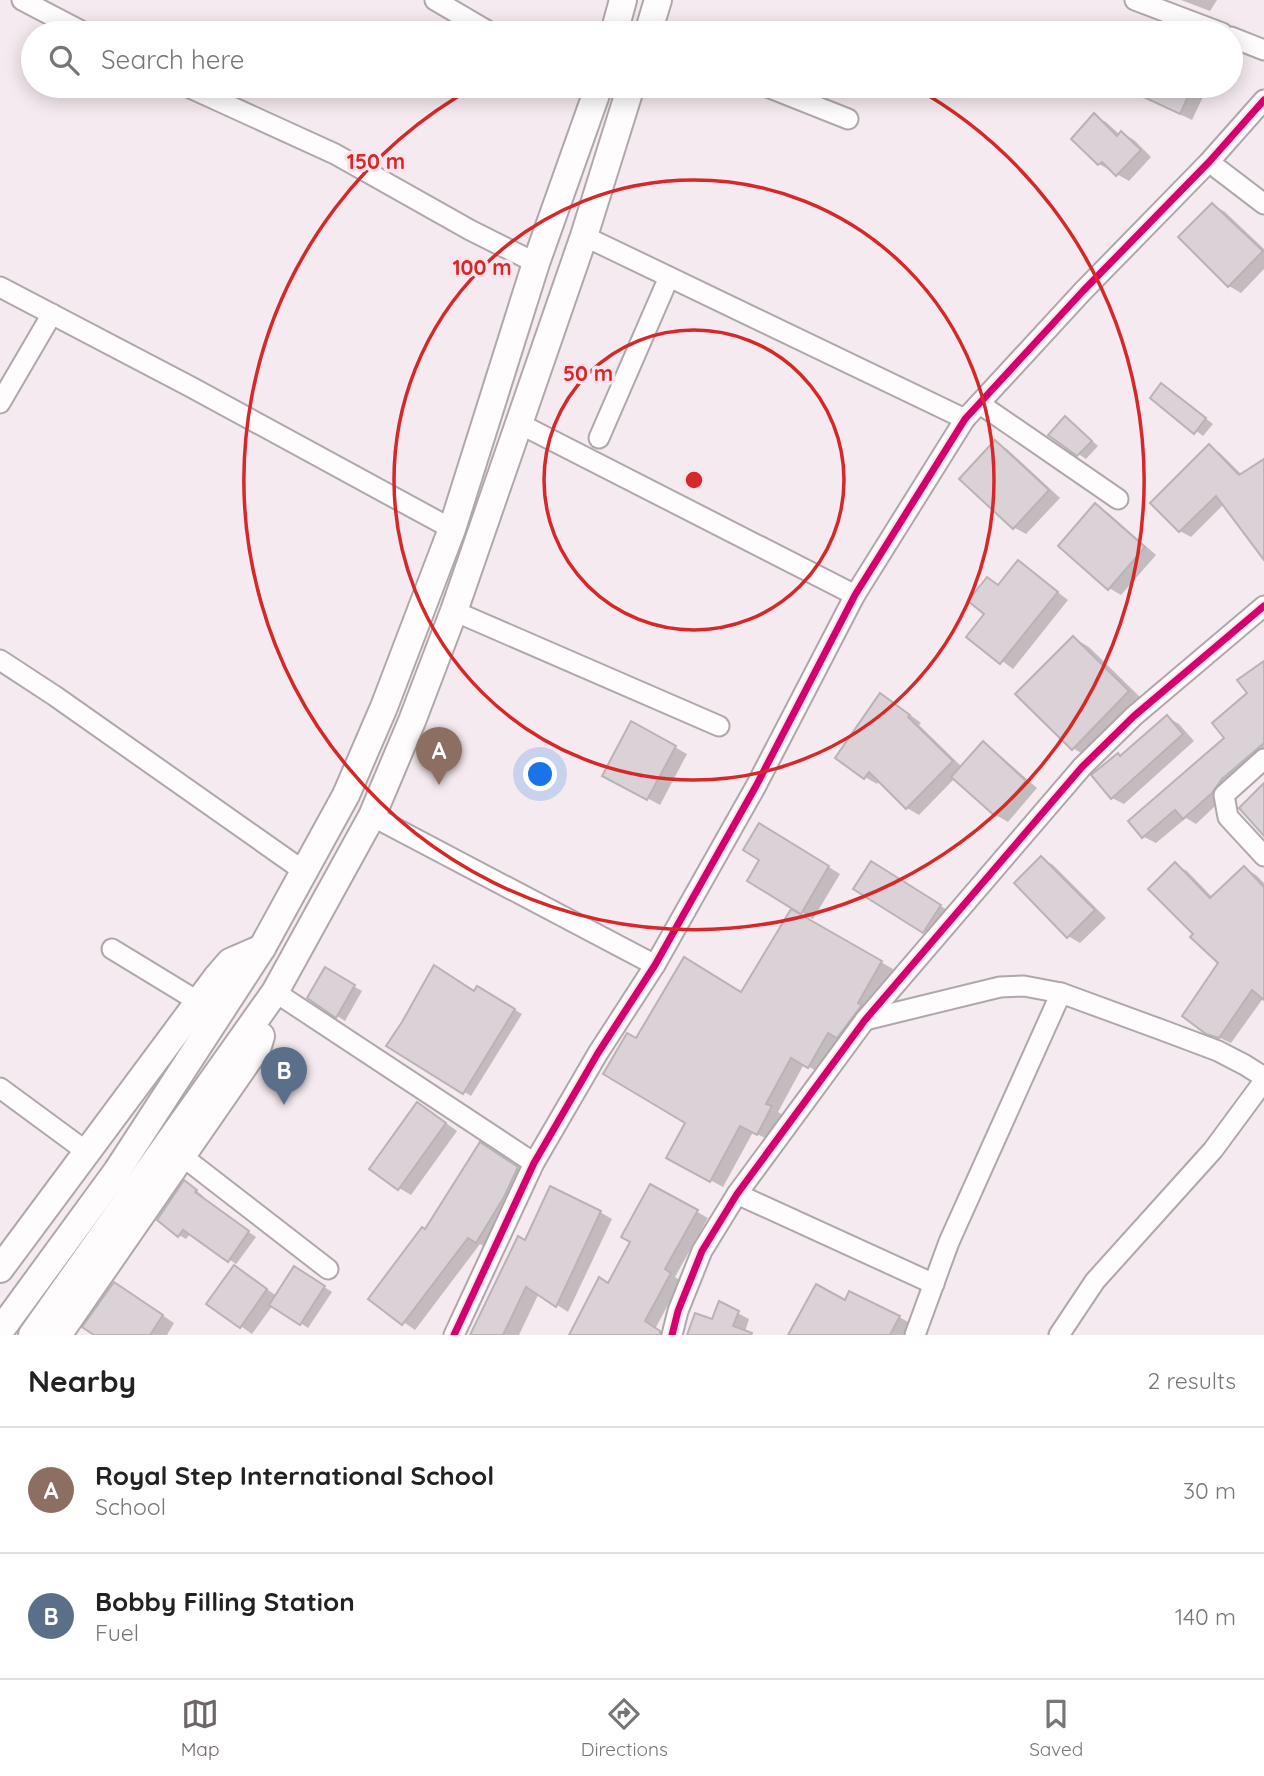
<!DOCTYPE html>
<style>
body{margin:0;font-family:Quicksand,sans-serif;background:#f2f2f2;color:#222}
.you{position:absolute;left:541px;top:775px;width:24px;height:24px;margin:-18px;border:5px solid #fff;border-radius:50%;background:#1a73e8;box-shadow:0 0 0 10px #1a73e833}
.badge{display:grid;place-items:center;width:46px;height:46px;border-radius:50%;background:#6e656a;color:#fff;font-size:23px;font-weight:700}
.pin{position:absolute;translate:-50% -58px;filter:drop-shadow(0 2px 4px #0008)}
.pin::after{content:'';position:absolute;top:37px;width:24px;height:21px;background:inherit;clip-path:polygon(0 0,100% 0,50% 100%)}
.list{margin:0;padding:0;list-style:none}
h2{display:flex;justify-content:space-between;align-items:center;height:91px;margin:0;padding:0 28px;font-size:30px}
h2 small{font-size:23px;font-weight:400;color:#767676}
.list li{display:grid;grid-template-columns:46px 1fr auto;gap:21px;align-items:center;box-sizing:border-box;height:126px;padding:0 28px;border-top:2px solid #e0e0e0}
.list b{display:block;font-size:26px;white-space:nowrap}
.list p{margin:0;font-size:23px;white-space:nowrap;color:#767676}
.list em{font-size:23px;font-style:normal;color:#767676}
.icon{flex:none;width:38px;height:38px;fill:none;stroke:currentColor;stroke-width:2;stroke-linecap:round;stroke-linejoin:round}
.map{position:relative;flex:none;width:1264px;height:1335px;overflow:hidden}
.search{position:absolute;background:#fff;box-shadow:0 4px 18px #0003;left:21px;right:21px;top:21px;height:77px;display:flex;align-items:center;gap:18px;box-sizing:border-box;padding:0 24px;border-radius:38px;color:#767676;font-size:26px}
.sheet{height:343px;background:#fff}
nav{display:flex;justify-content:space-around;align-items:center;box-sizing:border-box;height:98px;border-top:2px solid #e0e0e0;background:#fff;font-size:19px;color:#767676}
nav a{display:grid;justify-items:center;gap:4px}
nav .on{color:#6e656a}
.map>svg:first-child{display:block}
.shadow{fill:#0003}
.building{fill:#dad2d6;stroke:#bbb2b6;stroke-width:2}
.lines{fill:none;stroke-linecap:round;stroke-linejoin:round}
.street-casing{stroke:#b0a7ab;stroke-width:23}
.secondary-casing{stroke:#b0a7ab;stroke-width:30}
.street{stroke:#fefcfd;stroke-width:19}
.secondary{stroke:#fefcfd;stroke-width:26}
.cycleway-casing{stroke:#fae5ef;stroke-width:11}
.cycleway{stroke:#d6006c;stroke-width:7}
.ring{fill:none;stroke:#d62828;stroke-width:3.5}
.centre{fill:#d62828;stroke:#fae5ef;stroke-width:3.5}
.ring-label{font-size:21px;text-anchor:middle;font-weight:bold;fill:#d62828;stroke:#fae5ef;stroke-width:7;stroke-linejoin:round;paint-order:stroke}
</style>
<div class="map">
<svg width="1264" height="1335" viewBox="0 0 1264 1335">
<rect width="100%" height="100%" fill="#f5eaef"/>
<!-- shadow -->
<g class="shadow">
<path d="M1181,0H1217L1210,11Z"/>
<path d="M1122,86H1208L1192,120Z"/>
<path d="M1094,116L1106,122L1120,135L1122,133L1134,140L1151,157L1129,181L1099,164Z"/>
<path d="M1213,205L1225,212L1264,249V269L1241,293L1229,286Z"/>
<path d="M1169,390L1213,424L1203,436L1152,398Z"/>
<path d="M1066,418L1098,446L1086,459L1050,435Z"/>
<path d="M995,443L1007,449L1060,498L1026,534L1015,528L962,479Z"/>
<path d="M1209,446L1220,453L1242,475L1264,461V557L1224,504L1191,537L1180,531Z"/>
<path d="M1095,505L1107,512L1156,555L1121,595L1109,588Z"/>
<path d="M1018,562L1068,600L1013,669L969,636L986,614L999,586Z"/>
<path d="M1073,638L1089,647L1144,701L1089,758L1073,748Z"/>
<path d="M1264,663V760L1196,824L1186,818L1156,843L1144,837L1227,738Z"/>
<path d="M893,702L921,723L919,725L962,767L983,744L995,751L1037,788L1008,822L996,815L955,778L919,815L907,808L879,780L877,784L865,777Z"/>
<path d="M1167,717L1179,724L1194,741L1124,804L1112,798L1122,758Z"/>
<path d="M632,723L687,754L660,805L605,775Z"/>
<path d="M760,825L840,874L813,919L749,880L762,860Z"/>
<path d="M1041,858L1053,865L1106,918L1080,943L1068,936Z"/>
<path d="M1175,865L1187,871L1213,898L1244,868L1256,875L1264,883V997L1231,1043L1207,1032L1220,963L1195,934Z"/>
<path d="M883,870L952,913L936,938L856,888Z"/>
<path d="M792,911L893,969L869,1011L820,1073L804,1064L778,1112L783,1115L769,1140L753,1132L723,1187L668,1157L687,1122L637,1041L742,994Z"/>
<path d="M325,970L362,991L345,1021L309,998Z"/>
<path d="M478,988L522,1014L471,1096L389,1045L475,993Z"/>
<path d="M429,1111L457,1131L411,1195L399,1188Z"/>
<path d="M493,1151L530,1176L488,1249L480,1244L415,1330L371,1299Z"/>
<path d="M651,1186L708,1218L675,1277L681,1281L655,1329L665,1335H582L633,1242Z"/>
<path d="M192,1187L203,1196L201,1198L256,1237L234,1267L277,1296L302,1273L332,1292L308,1328L273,1305L252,1334L208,1303L236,1264L191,1233L186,1239L179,1235Z"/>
<path d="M600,1212L612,1219L568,1312L539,1293L519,1335H472L525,1242Z"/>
<path d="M126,1291L174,1323L167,1335H97Z"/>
<path d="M846,1303L899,1317L910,1323L904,1335H790Z"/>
<path d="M720,1304L749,1319L744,1335H689L714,1321Z"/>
</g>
<!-- building -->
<g class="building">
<path d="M1120,86H1193L1180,114Z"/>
<path d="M1094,113L1117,136L1121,131L1141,150L1116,176L1102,162L1098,165L1071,139Z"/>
<path d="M1212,203L1263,251L1228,287L1178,237Z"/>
<path d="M1161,383L1206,418L1194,434L1150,398Z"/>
<path d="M1065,416L1092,441L1077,456L1048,435Z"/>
<path d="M995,440L1049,490L1013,529L959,479Z"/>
<path d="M1209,444L1239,475L1264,459V560L1216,496L1179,532L1150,503Z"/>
<path d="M1095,503L1145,547L1108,590L1058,546Z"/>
<path d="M1018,560L1058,592L1000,664L966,637L984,614L968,601L987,577L998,585Z"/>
<path d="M1073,636L1129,691L1072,750L1015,694Z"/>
<path d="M1264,661V743L1222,779L1212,793L1183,819L1175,810L1142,838L1128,821L1224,738L1212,723L1247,693L1237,680Z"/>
<path d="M880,693L910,715L908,717L953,761L906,809L869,772L864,779L835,758Z"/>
<path d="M1167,715L1183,734L1111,799L1091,775L1118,753L1120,756Z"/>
<path d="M631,721L676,746L647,800L602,776Z"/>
<path d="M983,741L1026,781L995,816L951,777Z"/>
<path d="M1264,783V836L1239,808Z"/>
<path d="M759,823L829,866L801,914L747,881L759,860L743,850Z"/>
<path d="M1041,856L1095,910L1067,938L1014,883Z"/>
<path d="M871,861L941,905L923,933L853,889Z"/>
<path d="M1175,862L1210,898L1244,866L1264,887V1000L1252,990L1219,1038L1206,1034L1182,1016L1218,963L1190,937L1193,934L1148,889Z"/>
<path d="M791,909L882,961L858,1003L862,1005L837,1038L828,1033L808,1068L791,1058L766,1104L772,1106L757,1135L740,1126L710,1182L666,1158L685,1123L603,1074L627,1033L636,1038L684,957L741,992Z"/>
<path d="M434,965L474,991L477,986L515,1009L463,1094L386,1046L402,1022Z"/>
<path d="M325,967L355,985L336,1018L307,998Z"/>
<path d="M417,1102L446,1123L398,1190L369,1169Z"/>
<path d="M480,1142L518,1167L504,1197L476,1243L468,1238L402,1325L368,1299L422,1227L425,1229Z"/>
<path d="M184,1180L197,1190L195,1192L249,1231L228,1262L183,1230L178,1237L157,1220Z"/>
<path d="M650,1184L698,1210L665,1269L671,1273L645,1321L660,1331V1335H569L599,1277L608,1283L630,1242L621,1237Z"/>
<path d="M550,1186L601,1211L556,1307L526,1287L503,1335H470L518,1236L525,1240Z"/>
<path d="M234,1265L267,1289L240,1328L206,1304Z"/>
<path d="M294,1266L325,1286L300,1325L269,1305Z"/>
<path d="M114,1282L163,1315L150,1335H94L82,1327Z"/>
<path d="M816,1284L845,1300L849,1291L900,1316L890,1335H788Z"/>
<path d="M719,1301L739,1311L733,1326L752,1333L751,1335H687L695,1313L712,1319Z"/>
</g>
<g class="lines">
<defs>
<g id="street">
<path d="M22,0L85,33"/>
<path d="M435,0L491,33"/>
<path d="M1135,0L1222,33"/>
<path d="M1231,37L1264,50"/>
<path d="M186,86L335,154L470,230L536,263"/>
<path d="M765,86L848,119"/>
<path d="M1209,162L1264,204"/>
<path d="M584,236L965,419"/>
<path d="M0,287L191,387L452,529"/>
<path d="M0,403L52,314"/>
<path d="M980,404L1118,499"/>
<path d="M520,424L855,595"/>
<path d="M599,438L669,277"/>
<path d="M454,611L719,726"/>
<path d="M0,660L55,696L305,872"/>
<path d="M1264,759L1224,795L1228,817L1264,856"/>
<path d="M372,816L655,965"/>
<path d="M112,949L199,1002"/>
<path d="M275,992L534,1163"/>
<path d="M865,1020L1000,987L1024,986L1061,993L1162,1030L1218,1051L1245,1065L1264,1077"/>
<path d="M0,1088L87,1152"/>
<path d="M182,1156L328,1269"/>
<path d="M737,1194L934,1284"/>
<path d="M454,1335L534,1163L598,1053L655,965L756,786L855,595L965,419L1083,291L1209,162L1264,100"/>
<path d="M672,1335L678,1311L702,1251L737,1194L865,1020L1082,767L1134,716L1264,606"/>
<path d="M915,1335L949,1242L1061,993"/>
<path d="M1059,1335L1095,1281L1213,1150L1264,1081"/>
</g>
<g id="secondary">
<path d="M614,33L623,0"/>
<path d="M648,33L658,0"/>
<path d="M0,1269L217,977L230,962L262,948"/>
<path d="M0,1331L117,1171L262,948L346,795L384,707L452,529L536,263L599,86"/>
<path d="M32,1335L275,992L372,816L412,721L454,611L584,236L631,86"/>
<path d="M58,1335L258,1046L261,1036"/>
</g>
</defs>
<!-- street casing -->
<use href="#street" class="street-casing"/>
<!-- secondary casing -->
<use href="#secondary" class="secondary-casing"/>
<!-- street -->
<use href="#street" class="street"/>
<!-- secondary -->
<use href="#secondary" class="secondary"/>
<defs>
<g id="cycleway">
<path d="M454,1335L534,1163L598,1053L655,965L756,786L855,595L965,419L1083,291L1209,162L1264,100"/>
<path d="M672,1335L678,1311L702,1251L737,1194L865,1020L1082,767L1134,716L1264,606"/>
</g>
</defs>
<!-- cycleway casing -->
<use href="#cycleway" class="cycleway-casing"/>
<!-- cycleway -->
<use href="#cycleway" class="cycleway"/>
</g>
<!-- distance rings -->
<g class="ring">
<circle cx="694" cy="480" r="150"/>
<circle cx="694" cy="480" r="300"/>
<path d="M643 33A450 450 0 0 1 745 33M912 86A450 450 0 1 1 476 86"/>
</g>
<circle cx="694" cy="480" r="10" class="centre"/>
<g class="ring-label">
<text x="376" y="169">150 m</text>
<text x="482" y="275">100 m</text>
<text x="588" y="381">50 m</text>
</g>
</svg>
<div class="you"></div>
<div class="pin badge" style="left:439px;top:785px;background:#8d6e63">A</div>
<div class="pin badge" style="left:284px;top:1105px;background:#5c6f8a">B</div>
<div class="search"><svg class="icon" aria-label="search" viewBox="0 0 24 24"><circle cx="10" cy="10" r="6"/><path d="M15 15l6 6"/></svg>Search here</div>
</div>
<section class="sheet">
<h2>Nearby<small>2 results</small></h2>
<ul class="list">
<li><span class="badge" style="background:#8d6e63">A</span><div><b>Royal Step International School</b><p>School</p></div><em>30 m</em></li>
<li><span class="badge" style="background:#5c6f8a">B</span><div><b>Bobby Filling Station</b><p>Fuel</p></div><em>140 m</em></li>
</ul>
</section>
<nav>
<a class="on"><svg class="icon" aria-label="map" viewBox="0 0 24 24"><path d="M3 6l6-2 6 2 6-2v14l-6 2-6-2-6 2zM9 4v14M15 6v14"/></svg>Map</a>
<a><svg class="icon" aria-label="directions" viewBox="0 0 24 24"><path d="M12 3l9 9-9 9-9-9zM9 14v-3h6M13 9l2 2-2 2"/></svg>Directions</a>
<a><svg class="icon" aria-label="saved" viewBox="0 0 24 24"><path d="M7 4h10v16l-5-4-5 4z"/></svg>Saved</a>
</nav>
